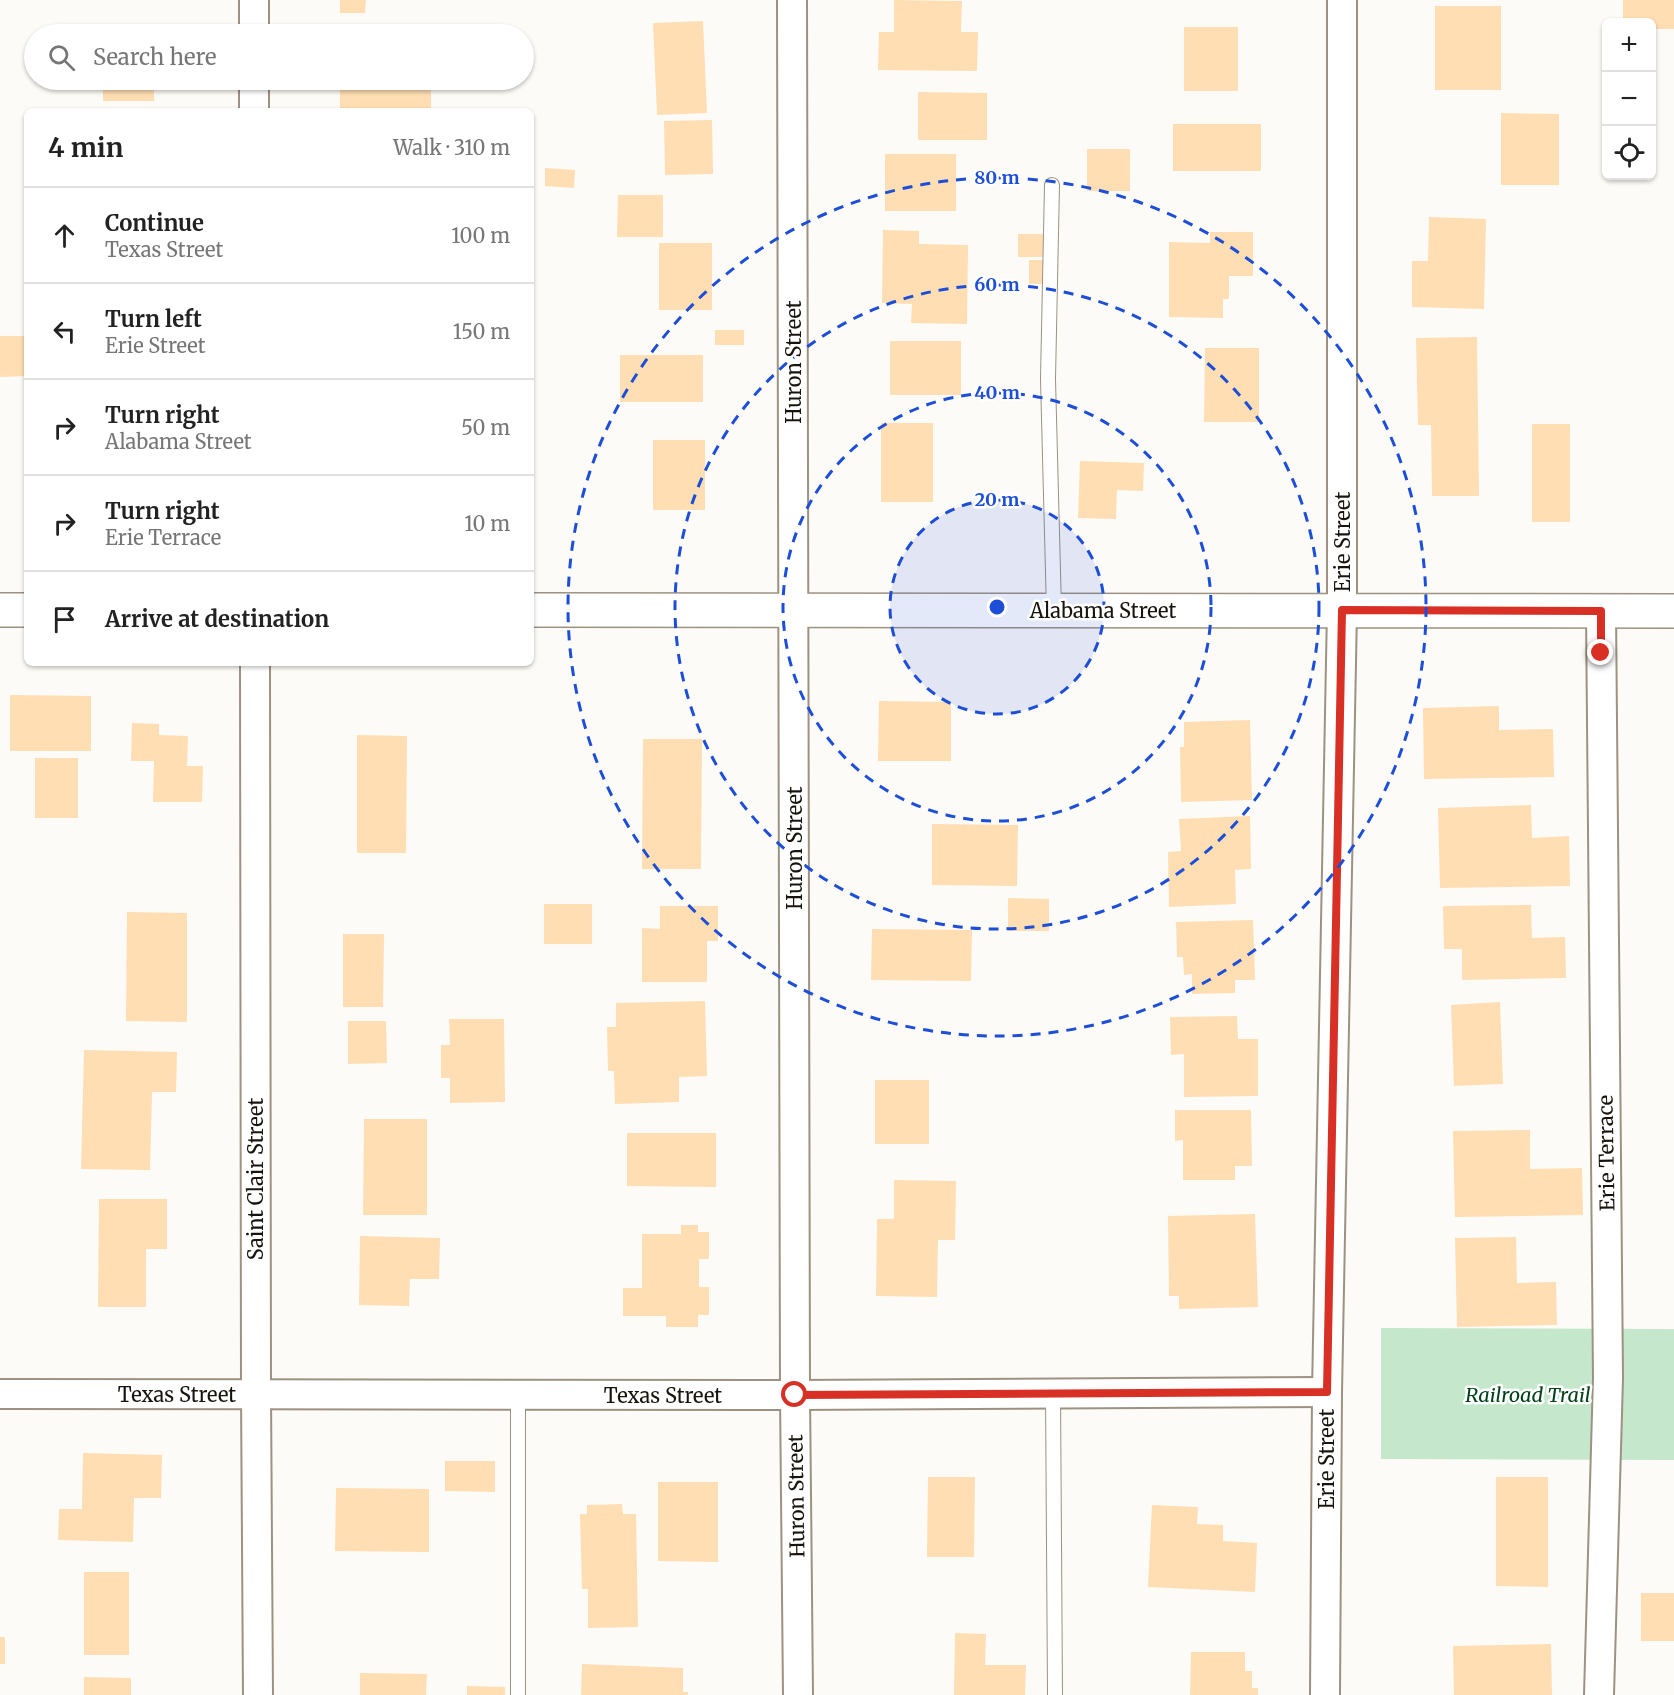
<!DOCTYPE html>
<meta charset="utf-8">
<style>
body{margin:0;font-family:Merriweather,serif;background:#f6f6f6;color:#222}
.controls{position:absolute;right:18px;top:18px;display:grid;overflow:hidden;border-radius:9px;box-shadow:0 2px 4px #0004}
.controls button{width:54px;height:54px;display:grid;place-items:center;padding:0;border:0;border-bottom:2px solid #e0e0e0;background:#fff;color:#222;font:30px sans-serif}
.stop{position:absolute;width:18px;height:18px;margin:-14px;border:4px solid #d93025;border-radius:50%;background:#fff}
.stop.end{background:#d93025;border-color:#fff;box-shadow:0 2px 6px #0008}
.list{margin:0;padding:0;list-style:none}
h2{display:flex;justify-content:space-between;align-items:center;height:78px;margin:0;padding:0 24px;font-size:26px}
h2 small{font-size:20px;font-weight:400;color:#767676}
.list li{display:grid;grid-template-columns:39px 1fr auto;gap:18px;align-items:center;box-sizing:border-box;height:96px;padding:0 24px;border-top:2px solid #e0e0e0}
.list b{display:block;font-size:22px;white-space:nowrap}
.list p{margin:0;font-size:20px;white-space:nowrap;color:#767676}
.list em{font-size:20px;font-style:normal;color:#767676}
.icon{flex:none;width:33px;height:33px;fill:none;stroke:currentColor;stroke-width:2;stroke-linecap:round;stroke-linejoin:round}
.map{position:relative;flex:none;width:1674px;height:1695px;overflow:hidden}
.search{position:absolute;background:#fff;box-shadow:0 2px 4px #0004;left:24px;top:24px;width:510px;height:66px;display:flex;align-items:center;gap:15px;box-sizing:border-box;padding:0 21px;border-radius:33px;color:#767676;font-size:22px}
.panel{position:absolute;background:#fff;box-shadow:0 2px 4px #0004;left:24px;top:108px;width:510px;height:558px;border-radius:9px}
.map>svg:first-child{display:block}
.green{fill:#c5e7cb}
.building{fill:#fedeb2}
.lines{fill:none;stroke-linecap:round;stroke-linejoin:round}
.service-casing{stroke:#9d9281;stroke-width:16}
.minor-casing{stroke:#9d9281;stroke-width:32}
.secondary-casing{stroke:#9d9281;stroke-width:36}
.service{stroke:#fff;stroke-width:14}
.minor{stroke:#fff;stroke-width:28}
.secondary{stroke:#fff;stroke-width:33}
.route{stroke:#d93025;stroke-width:8}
.ring{fill:none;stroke:#1d4ed8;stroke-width:3;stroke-dasharray:10 8}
.labels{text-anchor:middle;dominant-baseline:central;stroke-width:5;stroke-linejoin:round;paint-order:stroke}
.street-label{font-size:20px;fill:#18140d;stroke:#fff}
.park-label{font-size:20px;font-style:italic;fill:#00411a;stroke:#fff}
.centre{fill:#1d4ed8;stroke:#fff;stroke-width:3}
.ring-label{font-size:18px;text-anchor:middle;font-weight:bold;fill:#1d4ed8;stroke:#fff;stroke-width:5;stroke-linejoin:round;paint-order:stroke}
</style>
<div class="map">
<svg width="1674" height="1695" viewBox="0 0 1674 1695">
<rect width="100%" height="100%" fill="#fdfbf7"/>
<!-- green -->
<path class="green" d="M1381,1328L1674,1329V1460L1381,1459Z"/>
<!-- building -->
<g class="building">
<path d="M340,0H366L365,13H340Z"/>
<path d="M894,0L962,1L961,32H978L977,71L878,70L879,32H894Z"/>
<path d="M1623,0H1674V29H1652V22H1623Z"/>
<rect x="1435" y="6" width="66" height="84"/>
<path d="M703,21L707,113L657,115L653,23Z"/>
<rect x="1184" y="27" width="54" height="64"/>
<rect x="103" y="80" width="51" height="21"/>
<rect x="340" y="85" width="91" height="26"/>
<path d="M918,92L987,93V140H918Z"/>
<path d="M1501,113L1559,114V185H1501Z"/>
<path d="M712,120L713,174L665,175L664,121Z"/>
<rect x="1173" y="124" width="88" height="47"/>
<rect x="1087" y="149" width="43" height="42"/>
<rect x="885" y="154" width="71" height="57"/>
<path d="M545,168L575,170L574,188L545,186Z"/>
<path d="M618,195H663V237H617Z"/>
<path d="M1429,217L1486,219L1484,309L1412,307V261H1428Z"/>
<path d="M883,230L919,231V244L968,245L967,324L911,323L912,304L882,303Z"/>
<path d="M1210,232H1253V276H1229V299H1223V318L1169,317V242L1210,243Z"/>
<rect x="1018" y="234" width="26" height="23"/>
<rect x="659" y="243" width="53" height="67"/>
<rect x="1029" y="260" width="20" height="24"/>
<rect x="715" y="330" width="29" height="15"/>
<path d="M0,336H27V376L0,377Z"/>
<path d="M1477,337L1479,496H1432L1431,425H1418L1416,338Z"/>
<rect x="890" y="341" width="71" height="54"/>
<path d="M1205,348H1259V422H1204Z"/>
<rect x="620" y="355" width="83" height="47"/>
<rect x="881" y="423" width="52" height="79"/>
<rect x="1532" y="424" width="38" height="98"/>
<rect x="653" y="440" width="52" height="70"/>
<path d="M1080,461L1144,463L1143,491L1117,490L1116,519L1078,518Z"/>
<path d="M10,695L91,696V751H10Z"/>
<path d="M879,701L951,702V761H878Z"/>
<path d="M1499,706V730L1553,729L1554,777L1424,779L1423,708Z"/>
<path d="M1250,720L1252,800L1181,802L1180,747H1184V722Z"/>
<path d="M132,723L159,724V735L188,736L187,766H203L202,802H153L154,761H131Z"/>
<path d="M357,735L407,736L406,853H357Z"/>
<path d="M643,739H702L701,869H642Z"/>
<rect x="35" y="758" width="43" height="60"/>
<path d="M1531,805L1532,838L1569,836L1570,886L1440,888L1438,808Z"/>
<path d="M1250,816L1251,869L1235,870L1236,904L1169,907L1168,852L1181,851L1179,819Z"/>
<path d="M932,824L1018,825L1017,886L932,885Z"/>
<path d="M1008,898L1049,899V931H1008Z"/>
<rect x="544" y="904" width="48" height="40"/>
<path d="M1531,905L1532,938L1565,937L1566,978L1462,980V949H1444L1443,906Z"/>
<path d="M660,906H718V941H707V982H642V928L660,929Z"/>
<path d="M127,912L187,913V1022L126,1021Z"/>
<path d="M1253,920L1255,980H1235V993L1192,994V974L1184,975L1183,957H1177L1176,922Z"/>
<path d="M872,929L972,930L971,981L871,980Z"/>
<path d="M343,934H384L383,1007H343Z"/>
<path d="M705,1001L707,1076L679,1077V1102L615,1104L614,1071H608L607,1027H616V1003Z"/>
<path d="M1500,1002L1503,1084L1454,1086L1451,1005Z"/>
<path d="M1237,1016L1238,1039H1258V1096L1184,1097V1054L1171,1055L1170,1017Z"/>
<path d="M449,1019H504L505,1102L450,1103V1078H441V1045H450Z"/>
<path d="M348,1021H386L387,1063L348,1064Z"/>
<path d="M84,1050L177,1052L176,1092H152L150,1170L81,1169Z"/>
<rect x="875" y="1080" width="54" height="64"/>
<path d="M1175,1110H1251L1252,1166H1235V1180H1183V1140L1175,1141Z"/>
<path d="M364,1119H427V1215H363Z"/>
<path d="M1530,1130V1169L1582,1168L1583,1215L1455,1217L1453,1131Z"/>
<path d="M627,1133H716V1187L627,1186Z"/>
<path d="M894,1180L956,1181L955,1240H938L937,1297L876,1296L877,1219H894Z"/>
<path d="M99,1199H167V1249H146V1307H98Z"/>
<path d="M1255,1214L1258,1307L1179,1309V1296H1169L1168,1216Z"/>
<path d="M681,1225H698V1232H709V1259H699V1287H709V1315H698V1327H666V1316H623V1288H642V1234H681Z"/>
<path d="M360,1236L440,1238L439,1279H410L409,1306L359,1305Z"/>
<path d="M1516,1237L1517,1283L1556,1282L1557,1325L1457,1327L1455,1238Z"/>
<path d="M83,1453L162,1455L161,1498H134L133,1542L58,1540L59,1509H82Z"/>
<path d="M445,1461H495V1492L445,1491Z"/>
<path d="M928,1477H975L974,1557H927Z"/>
<path d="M1496,1477H1548V1587L1496,1586Z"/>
<path d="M658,1482H718V1562L658,1561Z"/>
<path d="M336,1488L429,1489V1552L335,1551Z"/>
<path d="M622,1504L623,1514H636L638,1627L588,1628V1589H582L580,1514H587V1505Z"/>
<path d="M1152,1505L1198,1507L1197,1524L1223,1525V1541L1257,1543L1255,1592L1148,1587Z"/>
<rect x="84" y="1572" width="45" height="83"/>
<rect x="1641" y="1593" width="33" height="48"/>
<path d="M955,1633L986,1634L985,1665H1026L1025,1695H954Z"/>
<rect x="0" y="1637" width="5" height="27"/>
<path d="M1551,1644L1552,1695H1454L1453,1646Z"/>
<path d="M1191,1652H1245V1671H1252V1688H1258V1695H1190Z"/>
<path d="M582,1664L683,1668V1692H688V1695H581Z"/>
<path d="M360,1673L427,1674L426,1695H360Z"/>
<path d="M84,1677L131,1678V1695H84Z"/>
<path d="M467,1686L505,1687V1695H467Z"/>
</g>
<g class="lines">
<defs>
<g id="service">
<path d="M1052,185L1048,379L1054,610"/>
<path d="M1053,1392L1055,1695"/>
<path d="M518,1395V1695"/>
</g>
<g id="minor">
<path d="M254,0V34"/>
<path d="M792,0L795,1395L798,1695"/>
<path d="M254,80V111"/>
<path d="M255,663L256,1394L258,1695"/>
<path d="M0,1394L795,1395L1327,1392"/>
<path d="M1325,1695L1327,1392L1342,610V0"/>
<path d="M1599,1695L1608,1378L1601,611"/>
</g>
<g id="secondary">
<path d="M0,610H27"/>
<path d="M531,610L1674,611"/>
</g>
</defs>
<!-- service casing -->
<use href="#service" class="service-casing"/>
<!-- minor casing -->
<use href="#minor" class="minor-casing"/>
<!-- secondary casing -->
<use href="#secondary" class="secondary-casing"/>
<!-- service -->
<use href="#service" class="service"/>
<!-- minor -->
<use href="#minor" class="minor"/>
<!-- secondary -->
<use href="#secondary" class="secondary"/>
</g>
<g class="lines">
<!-- route -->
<path class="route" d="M795,1395L1327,1392L1342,610L1601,611V653"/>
</g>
<!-- distance rings -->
<circle cx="997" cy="607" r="107" fill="#1d4ed8" fill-opacity=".12"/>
<g class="ring">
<circle cx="997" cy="607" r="107"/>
<circle cx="997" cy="607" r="214"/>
<circle cx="997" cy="607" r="322"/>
<circle cx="997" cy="607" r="429"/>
</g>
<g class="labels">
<!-- street labels -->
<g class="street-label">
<text transform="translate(793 362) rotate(-90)">Huron Street</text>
<text transform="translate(1342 542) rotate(-90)">Erie Street</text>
<text x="1103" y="610">Alabama Street</text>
<text transform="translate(794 848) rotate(-90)">Huron Street</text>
<text transform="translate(1606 1153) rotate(-91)">Erie Terrace</text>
<text transform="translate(255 1179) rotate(-90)">Saint Clair Street</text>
<text x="177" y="1394">Texas Street</text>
<text x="663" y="1395">Texas Street</text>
<text transform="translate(1326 1459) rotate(-90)">Erie Street</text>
<text transform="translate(796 1496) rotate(-91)">Huron Street</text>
</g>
<!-- park labels -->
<g class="park-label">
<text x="1528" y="1394">Railroad Trail</text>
</g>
</g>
<circle cx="997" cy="607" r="9" class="centre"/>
<g class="ring-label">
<text x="997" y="184">80 m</text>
<text x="997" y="291">60 m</text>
<text x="997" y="399">40 m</text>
<text x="997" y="506">20 m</text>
</g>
</svg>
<div class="controls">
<button>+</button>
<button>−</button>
<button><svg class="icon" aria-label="locate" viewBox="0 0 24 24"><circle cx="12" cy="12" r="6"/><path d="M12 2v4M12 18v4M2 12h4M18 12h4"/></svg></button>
</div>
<div class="stop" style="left:795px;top:1395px"></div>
<div class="stop end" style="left:1601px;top:653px"></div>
<div class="search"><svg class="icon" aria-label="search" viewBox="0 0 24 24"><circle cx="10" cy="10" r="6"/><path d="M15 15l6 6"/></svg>Search here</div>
<section class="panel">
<h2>4 min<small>Walk · 310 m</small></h2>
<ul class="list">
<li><svg class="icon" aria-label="ahead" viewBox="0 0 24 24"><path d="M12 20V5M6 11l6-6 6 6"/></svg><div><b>Continue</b><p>Texas Street</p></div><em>100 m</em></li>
<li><svg class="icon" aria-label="left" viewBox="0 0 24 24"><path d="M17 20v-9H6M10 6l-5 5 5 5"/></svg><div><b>Turn left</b><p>Erie Street</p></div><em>150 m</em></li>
<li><svg class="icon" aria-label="right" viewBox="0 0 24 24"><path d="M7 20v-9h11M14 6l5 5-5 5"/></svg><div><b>Turn right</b><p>Alabama Street</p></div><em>50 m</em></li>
<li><svg class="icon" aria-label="right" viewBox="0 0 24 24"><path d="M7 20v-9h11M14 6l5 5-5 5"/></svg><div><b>Turn right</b><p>Erie Terrace</p></div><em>10 m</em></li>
<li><svg class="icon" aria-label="arrive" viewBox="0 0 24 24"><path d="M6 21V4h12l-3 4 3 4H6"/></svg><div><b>Arrive at destination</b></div></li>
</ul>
</section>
</div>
